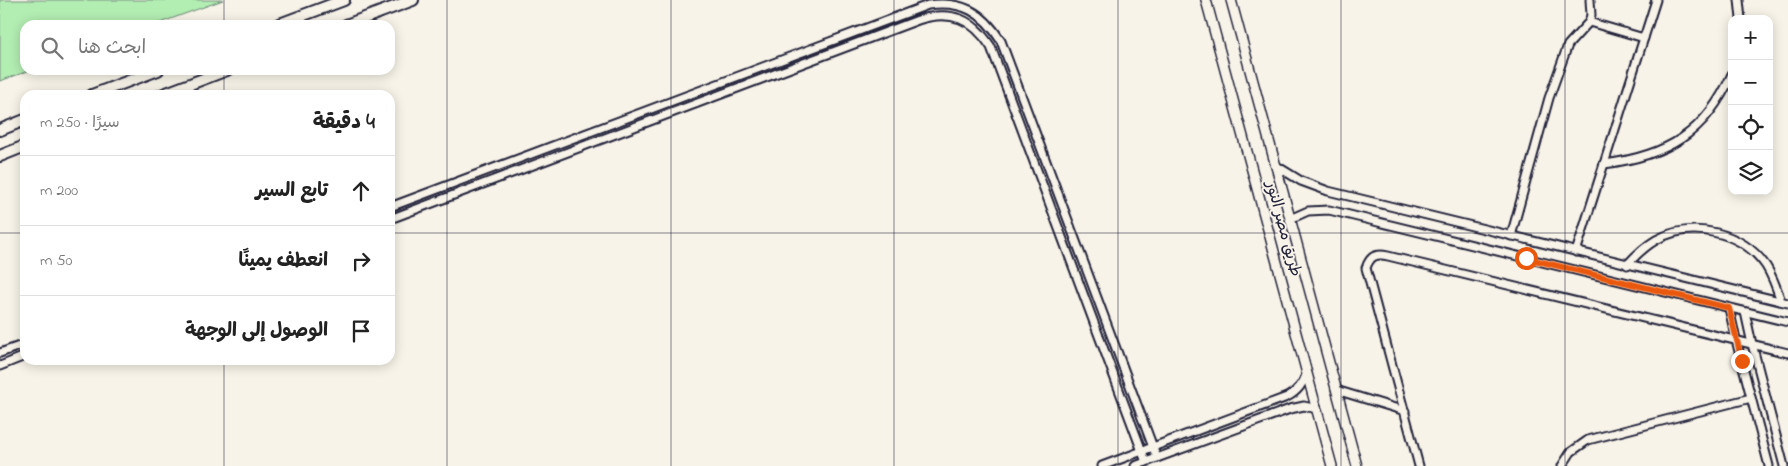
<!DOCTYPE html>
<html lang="ar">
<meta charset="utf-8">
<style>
body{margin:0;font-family:"Indie Flower","Playpen Sans Arabic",sans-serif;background:#f6f6f6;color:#222;direction:rtl}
.controls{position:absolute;right:15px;top:15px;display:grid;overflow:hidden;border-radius:10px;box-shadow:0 2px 12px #0003}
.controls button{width:45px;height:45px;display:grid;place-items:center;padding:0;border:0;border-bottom:1px solid #e0e0e0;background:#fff;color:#222;font:25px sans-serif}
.stop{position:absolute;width:15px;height:15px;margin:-11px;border:4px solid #ea580c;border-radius:50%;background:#fff}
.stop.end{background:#ea580c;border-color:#fff;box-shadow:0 1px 5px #0008}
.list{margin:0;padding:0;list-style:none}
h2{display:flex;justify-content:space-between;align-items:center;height:65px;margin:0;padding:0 20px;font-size:21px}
h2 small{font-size:16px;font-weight:400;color:#767676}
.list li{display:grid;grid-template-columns:32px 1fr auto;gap:15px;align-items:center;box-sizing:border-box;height:70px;padding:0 20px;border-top:1px solid #e0e0e0}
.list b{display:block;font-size:19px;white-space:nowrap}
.list em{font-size:16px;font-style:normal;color:#767676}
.icon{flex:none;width:28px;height:28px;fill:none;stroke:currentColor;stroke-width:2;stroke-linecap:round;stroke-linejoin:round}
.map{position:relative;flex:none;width:1788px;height:466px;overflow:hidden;direction:ltr}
.search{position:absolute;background:#fff;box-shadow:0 2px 12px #0003;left:20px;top:20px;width:375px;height:55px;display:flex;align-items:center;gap:12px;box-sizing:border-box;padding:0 18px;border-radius:15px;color:#767676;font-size:19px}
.panel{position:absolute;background:#fff;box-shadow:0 2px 12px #0003;left:20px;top:90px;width:375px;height:275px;border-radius:15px;direction:rtl}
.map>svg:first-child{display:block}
.green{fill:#b2edb2;stroke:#6a8876}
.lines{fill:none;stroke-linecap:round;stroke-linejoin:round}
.minor-casing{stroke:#22223b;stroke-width:11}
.tertiary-casing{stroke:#22223b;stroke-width:12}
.secondary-casing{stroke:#22223b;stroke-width:14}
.minor{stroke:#f7f3e8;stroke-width:7}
.tertiary{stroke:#f7f3e8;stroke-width:9}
.secondary{stroke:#f7f3e8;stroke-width:10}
.route{stroke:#ea580c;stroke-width:6}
.grid{fill:none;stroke:#22223b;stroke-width:1;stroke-opacity:0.55}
.labels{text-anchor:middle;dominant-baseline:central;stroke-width:4;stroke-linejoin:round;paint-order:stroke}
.street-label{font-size:16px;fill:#22223b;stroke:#f7f3e8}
</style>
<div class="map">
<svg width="1788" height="466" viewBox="0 0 1788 466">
<rect width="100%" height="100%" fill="#f7f3e8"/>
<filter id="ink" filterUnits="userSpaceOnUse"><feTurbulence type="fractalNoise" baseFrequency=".02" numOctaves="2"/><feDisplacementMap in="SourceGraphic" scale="10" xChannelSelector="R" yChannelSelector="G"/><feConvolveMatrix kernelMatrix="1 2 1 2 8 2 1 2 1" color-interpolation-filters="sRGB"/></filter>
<g filter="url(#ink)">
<!-- green -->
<path class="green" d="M0,0H223L154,25H25V70H31L0,81Z"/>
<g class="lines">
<defs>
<g id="minor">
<path d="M1739,0L1741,19"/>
<path d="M1589,22L1644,38"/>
<path d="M1604,164C1667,156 1706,133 1732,74"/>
<path d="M1275,165L1301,181L1328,191L1788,303"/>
<path d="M390,207L928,5C962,0 983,12 1001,41L1157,458"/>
<path d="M390,219L918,20C951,9 973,19 991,47L1146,462"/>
<path d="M1290,219L1308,211L1329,210L1788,322"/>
<path d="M1511,236L1549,98L1568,45L1589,22L1591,15L1590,0"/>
<path d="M1576,252L1656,0"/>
<path d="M1627,265C1636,255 1644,247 1656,240C1692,220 1743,232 1766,266C1773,277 1777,289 1781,301"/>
<path d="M1729,308L1736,340L1769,466"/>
<path d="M1745,312L1752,344L1784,466"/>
<path d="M0,353L25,344"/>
<path d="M0,366L25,356"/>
<path d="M1336,390L1405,411"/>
<path d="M1102,466L1287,397C1298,391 1303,384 1307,372"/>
<path d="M1135,466L1290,409L1304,406L1317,409"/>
<path d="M1419,466L1366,268C1370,256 1376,253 1388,256L1788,353"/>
<path d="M1562,466L1571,452L1588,440L1751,398"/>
</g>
<g id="tertiary">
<path d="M1206,0L1332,466"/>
<path d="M1231,0L1357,466"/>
</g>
<g id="secondary">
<path d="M277,25L344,0"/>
<path d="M346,25L413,0"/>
<path d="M92,95L158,70"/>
<path d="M161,95L227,70"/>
<path d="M0,130L25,120"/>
<path d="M0,156L25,146"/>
</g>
</defs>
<!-- minor casing -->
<use href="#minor" class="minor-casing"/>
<!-- tertiary casing -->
<use href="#tertiary" class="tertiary-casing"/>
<!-- secondary casing -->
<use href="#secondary" class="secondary-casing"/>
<!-- minor -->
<use href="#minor" class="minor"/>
<!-- tertiary -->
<use href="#tertiary" class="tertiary"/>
<!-- secondary -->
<use href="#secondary" class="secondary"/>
</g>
</g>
<g class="lines" filter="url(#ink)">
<!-- route -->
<path class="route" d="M1526,258L1729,308L1742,361"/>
</g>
<!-- grid -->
<path class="grid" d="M224,0V25M447,0V466M671,0V466M894,0V466M1118,0V466M1341,0V466M1565,0V466M224,70V95M0,233H25M390,233H1788M224,360V466"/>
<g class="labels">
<!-- street labels -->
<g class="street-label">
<text transform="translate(1283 229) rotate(75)">طريق مصر النور</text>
</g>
</g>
</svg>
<div class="controls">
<button>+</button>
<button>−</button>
<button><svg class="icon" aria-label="locate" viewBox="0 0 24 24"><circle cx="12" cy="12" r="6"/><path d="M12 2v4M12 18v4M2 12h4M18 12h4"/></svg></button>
<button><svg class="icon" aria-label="layers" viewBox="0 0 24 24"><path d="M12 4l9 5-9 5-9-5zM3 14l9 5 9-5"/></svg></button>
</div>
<div class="stop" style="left:1526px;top:258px"></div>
<div class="stop end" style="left:1742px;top:361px"></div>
<div class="search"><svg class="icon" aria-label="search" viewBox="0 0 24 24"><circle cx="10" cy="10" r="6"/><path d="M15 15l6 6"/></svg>ابحث هنا</div>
<section class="panel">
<h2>4 دقيقة<small>سيرًا · 250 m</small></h2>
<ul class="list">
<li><svg class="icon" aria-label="ahead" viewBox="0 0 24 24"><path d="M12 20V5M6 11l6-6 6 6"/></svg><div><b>تابع السير</b></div><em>200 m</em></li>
<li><svg class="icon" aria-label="right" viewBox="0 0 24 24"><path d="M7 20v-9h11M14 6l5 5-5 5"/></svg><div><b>انعطف يمينًا</b></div><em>50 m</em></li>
<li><svg class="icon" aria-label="arrive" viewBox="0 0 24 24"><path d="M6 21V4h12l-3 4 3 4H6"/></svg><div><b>الوصول إلى الوجهة</b></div></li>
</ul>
</section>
</div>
